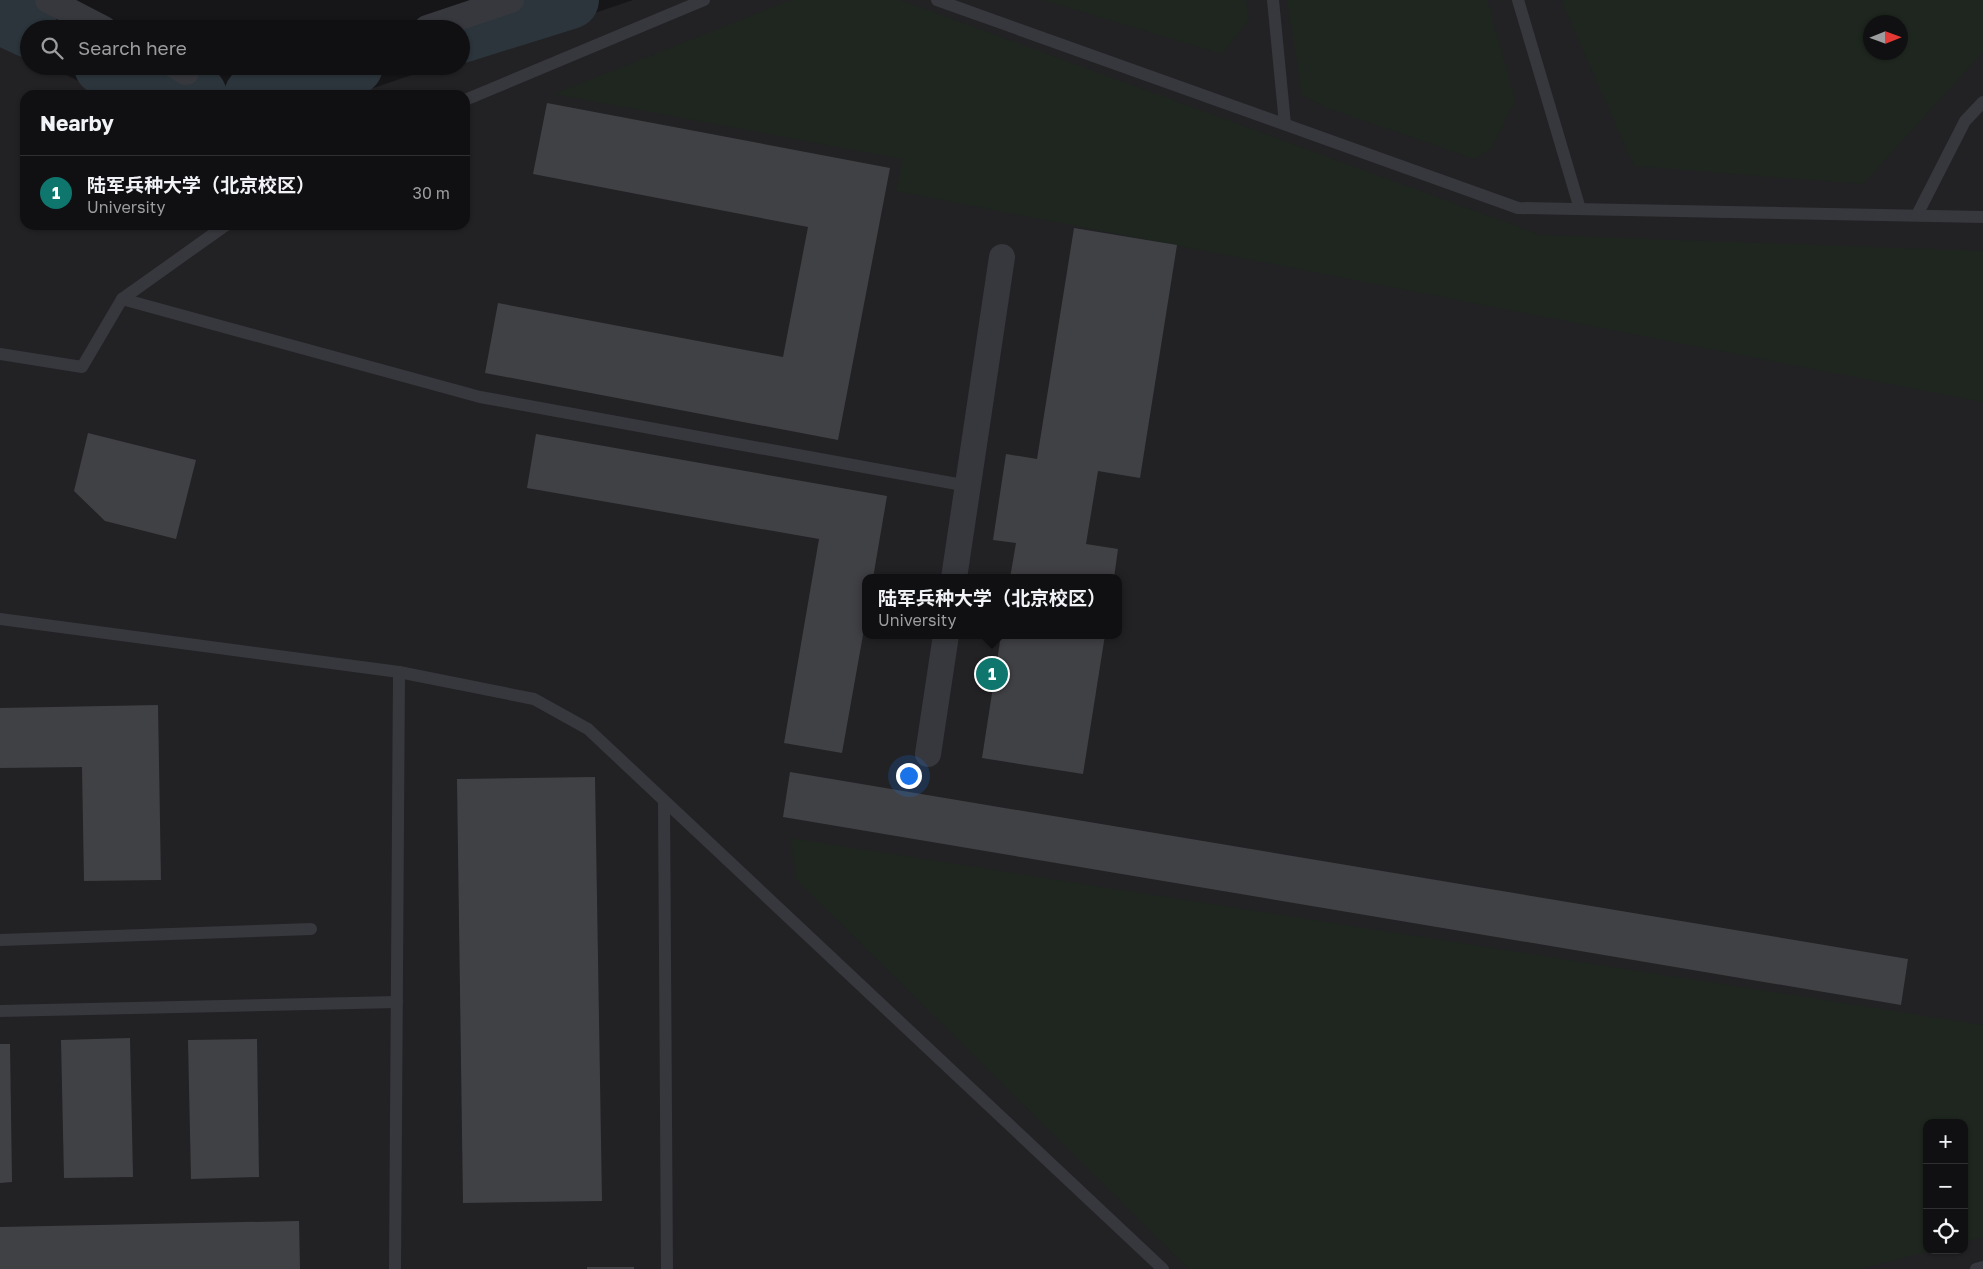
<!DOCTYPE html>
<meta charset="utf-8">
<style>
body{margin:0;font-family:"Golos Text","Noto Sans SC",sans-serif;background:#1e1e20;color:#f1f3f6}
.controls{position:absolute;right:15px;bottom:15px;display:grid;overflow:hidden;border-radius:10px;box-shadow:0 1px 4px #0004}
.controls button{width:45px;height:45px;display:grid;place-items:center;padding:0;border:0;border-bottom:1px solid #303032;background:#101012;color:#f1f3f6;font:25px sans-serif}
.compass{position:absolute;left:1863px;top:15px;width:45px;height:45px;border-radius:50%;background:#101012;box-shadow:0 1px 4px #0004;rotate:89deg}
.you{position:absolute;left:908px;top:775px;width:18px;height:18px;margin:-12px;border:4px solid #fff;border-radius:50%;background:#1a73e8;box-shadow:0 0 0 8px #1a73e833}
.badge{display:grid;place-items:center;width:32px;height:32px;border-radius:50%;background:#0f766e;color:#fff;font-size:16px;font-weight:700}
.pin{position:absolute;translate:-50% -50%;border:2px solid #fff;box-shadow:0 1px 5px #0006}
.popup{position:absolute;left:862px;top:574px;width:260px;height:65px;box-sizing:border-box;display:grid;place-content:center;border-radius:10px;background:#101012;filter:drop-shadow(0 1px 4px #0005);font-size:16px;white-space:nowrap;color:#9c9d9f}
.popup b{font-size:19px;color:#f1f3f6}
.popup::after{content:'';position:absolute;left:50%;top:100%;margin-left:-10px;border:10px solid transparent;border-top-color:#101012}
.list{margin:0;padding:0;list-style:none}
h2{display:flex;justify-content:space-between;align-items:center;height:65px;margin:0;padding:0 20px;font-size:21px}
h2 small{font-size:16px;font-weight:400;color:#9c9d9f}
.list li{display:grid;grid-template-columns:32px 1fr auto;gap:15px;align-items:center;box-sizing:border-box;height:75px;padding:0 20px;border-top:1px solid #303032}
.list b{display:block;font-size:19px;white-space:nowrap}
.list p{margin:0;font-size:16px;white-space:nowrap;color:#9c9d9f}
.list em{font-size:16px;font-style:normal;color:#9c9d9f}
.icon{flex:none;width:28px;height:28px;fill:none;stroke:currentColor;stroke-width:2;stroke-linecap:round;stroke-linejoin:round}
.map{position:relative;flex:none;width:1983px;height:1269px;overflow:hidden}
.search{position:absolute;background:#101012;box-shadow:0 1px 4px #0004;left:20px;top:20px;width:450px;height:55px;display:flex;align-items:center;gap:12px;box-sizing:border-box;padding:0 18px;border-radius:28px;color:#9c9d9f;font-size:19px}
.panel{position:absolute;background:#101012;box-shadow:0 1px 4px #0004;left:20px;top:90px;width:450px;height:140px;border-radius:15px}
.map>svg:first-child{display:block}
.built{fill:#222225;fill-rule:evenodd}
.green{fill:#1e261f;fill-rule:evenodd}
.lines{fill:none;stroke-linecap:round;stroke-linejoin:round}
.river{stroke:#2c353c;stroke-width:58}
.building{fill:#404145}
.lane{stroke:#37383d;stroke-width:12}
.street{stroke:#37383d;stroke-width:26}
</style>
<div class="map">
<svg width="1983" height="1269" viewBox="0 0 1983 1269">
<rect width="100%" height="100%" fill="#161618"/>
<!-- built -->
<path class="built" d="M633,0H1983V1269H0V43L29,57V66H48L107,95H25V225H465V95H353L438,66H461V58ZM1870,22H1900V52H1870ZM866,578H1118V635H866ZM1927,1123H1964V1250H1927Z"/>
<!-- green -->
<g class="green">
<path d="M791,0H900L1540,235L1983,251V402L896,191L903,159L554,94Z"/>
<path d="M1043,0H1246L1249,19L1222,54Z"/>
<path d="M1287,0H1487L1515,100L1492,148L1475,159L1327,108L1302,95Z"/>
<path d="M1561,0H1983V52L1863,184L1634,166ZM1870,22H1900V52H1870Z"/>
<path d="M790,838L1983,1025V1237L1964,1242V1123H1927V1250H1933L1861,1269H1189L797,880Z"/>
</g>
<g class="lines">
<!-- river -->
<g class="river">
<path d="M0,15L29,29"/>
<path d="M461,34L570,0"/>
<path d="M103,66L123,76L198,95"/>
<path d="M253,95L354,66"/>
</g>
</g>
<!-- building -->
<g class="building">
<path d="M547,103L890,168L838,440L485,373L498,303L783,357L808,227L533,174Z"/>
<path d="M1074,228L1177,245L1140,478L1098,471L1086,544L1118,549L1114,578H1010L1016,543L993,540L1006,454L1037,459Z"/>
<path d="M88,433L196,460L176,539L105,521L74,491Z"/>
<path d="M536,434L887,496L873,578H866V618L842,753L784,743L819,539L527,488Z"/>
<path d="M1001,635H1105L1083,774L982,758Z"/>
<path d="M158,705L161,880L84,881L82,767L0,768V708Z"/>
<path d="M790,772L1908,959L1901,1005L783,817Z"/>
<path d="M595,777L602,1201L463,1203L457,779Z"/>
<path d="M130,1038L133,1177L64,1178L61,1040Z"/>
<path d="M257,1039L259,1177L191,1179L188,1040Z"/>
<path d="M0,1044H10L12,1182L0,1183Z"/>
<path d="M299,1221L300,1269H0V1227Z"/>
<rect x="587" y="1267" width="47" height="2"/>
</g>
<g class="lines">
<!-- lane -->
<g class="lane">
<path d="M937,0L1518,208L1983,217"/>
<path d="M1273,0L1285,124"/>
<path d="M1518,0L1580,209"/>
<path d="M465,100L704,0"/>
<path d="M1917,215L1965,121L1983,102"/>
<path d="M122,299L480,397L968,486"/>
<path d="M0,354L82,367L122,299L226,225"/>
<path d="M0,619L399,672L534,699L588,729L1163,1269"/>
<path d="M664,801L667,1269"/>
<path d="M0,940L311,929"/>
<path d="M0,1011L397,1002"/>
<path d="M395,1269L399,672"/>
<path d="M1976,1269L1983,1267"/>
</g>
<!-- street -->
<g class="street">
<path d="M48,0L104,29"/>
<path d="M427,28L511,0"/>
<path d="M176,66L186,72"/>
<path d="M954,578L1002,257"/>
<path d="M928,754L946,635"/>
</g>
</g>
</svg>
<div class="controls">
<button>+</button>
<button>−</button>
<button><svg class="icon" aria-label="locate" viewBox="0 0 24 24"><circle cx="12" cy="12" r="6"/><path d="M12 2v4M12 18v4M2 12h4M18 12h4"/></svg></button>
</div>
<svg class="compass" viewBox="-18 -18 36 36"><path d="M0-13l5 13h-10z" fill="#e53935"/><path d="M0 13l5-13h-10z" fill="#9c9d9f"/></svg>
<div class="you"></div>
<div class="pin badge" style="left:992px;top:674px">1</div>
<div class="popup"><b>陆军兵种大学（北京校区）</b>University</div>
<div class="search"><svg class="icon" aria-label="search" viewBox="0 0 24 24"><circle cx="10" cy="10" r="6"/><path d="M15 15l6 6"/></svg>Search here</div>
<section class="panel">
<h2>Nearby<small></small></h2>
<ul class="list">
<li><span class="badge">1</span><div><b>陆军兵种大学（北京校区）</b><p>University</p></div><em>30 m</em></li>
</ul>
</section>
</div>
